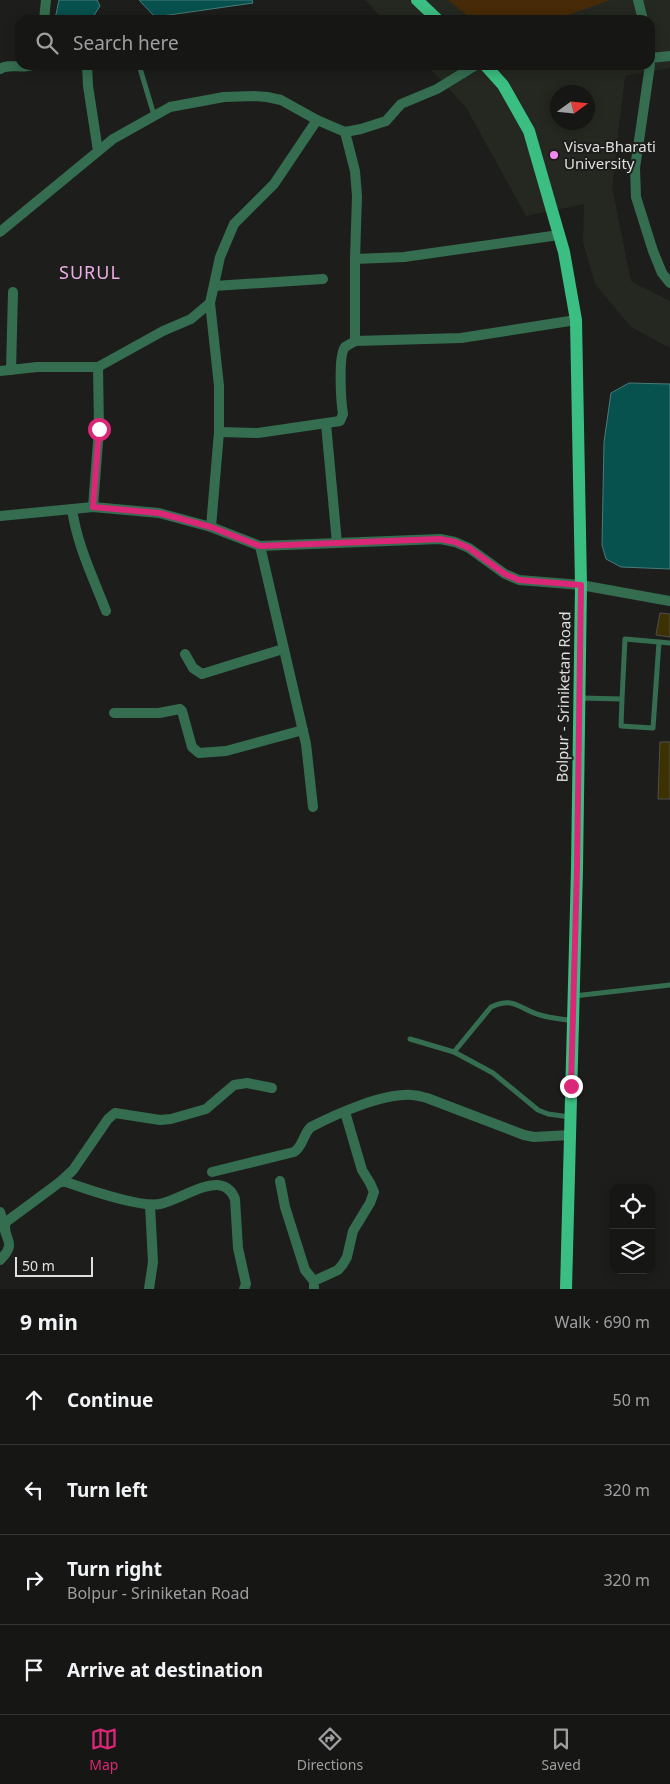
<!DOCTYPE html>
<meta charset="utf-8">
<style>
body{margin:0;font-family:"Noto Sans",sans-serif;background:#232322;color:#f1f3f6}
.controls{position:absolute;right:15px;bottom:15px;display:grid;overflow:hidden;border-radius:10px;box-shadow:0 2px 12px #0003}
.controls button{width:45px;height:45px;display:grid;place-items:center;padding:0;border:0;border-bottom:1px solid #353534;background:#161614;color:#f1f3f6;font:25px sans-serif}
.compass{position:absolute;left:550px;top:85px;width:45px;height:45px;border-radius:50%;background:#161614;box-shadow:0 2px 12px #0003;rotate:75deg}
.scale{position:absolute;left:15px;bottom:12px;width:78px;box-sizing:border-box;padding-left:5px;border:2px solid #dfe0de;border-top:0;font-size:14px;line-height:18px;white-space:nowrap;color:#dfe0de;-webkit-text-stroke:4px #1d1e1b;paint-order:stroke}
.stop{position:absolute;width:15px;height:15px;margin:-11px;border:4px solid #db2777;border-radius:50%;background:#fff}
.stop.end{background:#db2777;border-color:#fff;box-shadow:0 1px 5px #0008}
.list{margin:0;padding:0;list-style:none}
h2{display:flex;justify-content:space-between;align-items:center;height:65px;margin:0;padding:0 20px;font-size:21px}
h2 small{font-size:16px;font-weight:400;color:#9e9fa0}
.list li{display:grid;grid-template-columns:32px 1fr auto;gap:15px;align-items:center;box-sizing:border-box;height:90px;padding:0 20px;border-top:1px solid #353534}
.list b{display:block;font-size:19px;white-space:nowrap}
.list p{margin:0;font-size:16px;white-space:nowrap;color:#9e9fa0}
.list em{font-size:16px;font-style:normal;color:#9e9fa0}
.icon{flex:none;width:28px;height:28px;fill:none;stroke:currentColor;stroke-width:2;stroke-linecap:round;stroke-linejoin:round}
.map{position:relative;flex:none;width:670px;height:1289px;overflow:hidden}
.search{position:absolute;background:#161614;box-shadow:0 2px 12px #0003;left:15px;right:15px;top:15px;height:55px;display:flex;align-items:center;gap:12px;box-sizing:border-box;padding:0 18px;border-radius:15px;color:#9e9fa0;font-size:19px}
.sheet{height:425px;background:#161614}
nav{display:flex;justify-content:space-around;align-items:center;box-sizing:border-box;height:70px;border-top:1px solid #353534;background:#161614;font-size:14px;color:#9e9fa0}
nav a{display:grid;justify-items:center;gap:2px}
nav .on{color:#db2777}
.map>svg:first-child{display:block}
.built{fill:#242820;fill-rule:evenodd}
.green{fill:#472a07}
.water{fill:#07514e;stroke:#487c79}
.building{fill:#3c3100;stroke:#4f4e4b}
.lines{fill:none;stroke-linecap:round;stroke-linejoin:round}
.lane{stroke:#356d50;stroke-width:5}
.street{stroke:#356d50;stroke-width:10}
.primary{stroke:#3bbe81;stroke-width:12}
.route{stroke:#db2777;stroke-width:6}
.poi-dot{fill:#f689ed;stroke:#1d1e1b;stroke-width:2}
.labels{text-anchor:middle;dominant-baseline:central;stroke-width:4;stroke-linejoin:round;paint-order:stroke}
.poi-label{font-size:15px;fill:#dfe0de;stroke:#1d1e1b;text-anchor:start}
.street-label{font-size:15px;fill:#dfe0de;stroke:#1d1e1b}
.quarter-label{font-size:18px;letter-spacing:1px;fill:#ebaee5;stroke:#1d1e1b}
</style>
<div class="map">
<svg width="670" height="1289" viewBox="0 0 670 1289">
<rect width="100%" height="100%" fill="#1d1e1b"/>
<!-- built -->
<path class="built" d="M365,0H670V68L625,76L612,187L631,281L670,301V348L631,327L595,284L583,242L584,204L526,216L466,107L426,65H650V20H384ZM558,92H588V122H558Z"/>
<!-- green -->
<path class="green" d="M448,0H610L554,20H473Z"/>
<!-- water -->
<g class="water">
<path d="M59,0H97L100,6L91,20H57L55,19Z"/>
<path d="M139,0H252L253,3L155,17Z"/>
<path d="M629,383L670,384V569L621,567L606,559L602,545L604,442L611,393Z"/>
</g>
<!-- building -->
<g class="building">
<path d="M660,613L670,614V637L656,635Z"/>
<path d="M660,742H670V799H658Z"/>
</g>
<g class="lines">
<!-- lane -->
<g class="lane">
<path d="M139,65L154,115"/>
<path d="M659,642L670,643"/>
<path d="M580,698L622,699L625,639L659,642L653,728L621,726L622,699"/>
<path d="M574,996L670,985"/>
<path d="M410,1039L454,1052L493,1073L538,1110L548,1114L570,1117"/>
<path d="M454,1052L491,1007C515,996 519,1009 540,1015C550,1018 562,1019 572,1021"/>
</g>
<!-- street -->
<g class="street">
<path d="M638,0L643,20"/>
<path d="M44,20L46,0"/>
<path d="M651,58L670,56"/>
<path d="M87,65L88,86L98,151"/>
<path d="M650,65L635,168L636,197L653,251L662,273L670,283"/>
<path d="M0,69C9,63 22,69 32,65"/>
<path d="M345,132L355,171L357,196L355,259V341"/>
<path d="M0,232L113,139L170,107L224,97L254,96L267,97L281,100L317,120L345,132L361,129L386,121L401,104L437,89L476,65"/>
<path d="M355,259L404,257L559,235"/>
<path d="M214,286L323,279"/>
<path d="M210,303L219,386V432L211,527"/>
<path d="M11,370L13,292"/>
<path d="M0,371L37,367H98L163,331L191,319L210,303L220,257L234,224L274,184L317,120"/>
<path d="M326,424L337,543"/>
<path d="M219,432L258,433L340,421L343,414C341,402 338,355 345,347C348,345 352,343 355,341L461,338L576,320"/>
<path d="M93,507L99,429L98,367"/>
<path d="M72,509C77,545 93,577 106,611"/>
<path d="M0,516L93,507L159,513L211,527L260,546L440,539L455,542L469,548L505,574L519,580L581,585L670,601"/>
<path d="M260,546L306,744L313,807"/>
<path d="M185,654L193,668L202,674L283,649"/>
<path d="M114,713H159L180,709L182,711L192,747L199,753L226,751L303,730"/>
<path d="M212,1172L294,1152C303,1147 303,1134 311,1127C336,1114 383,1093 412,1095C417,1095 422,1097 427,1098L524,1135L534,1137L570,1135"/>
<path d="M280,1181L285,1207L305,1270L314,1281"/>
<path d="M60,1182L73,1170L108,1119L115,1113L160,1120L171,1119L206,1109L234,1085L247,1083L272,1088"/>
<path d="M0,1212L4,1224"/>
<path d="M0,1260C20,1241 0,1238 6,1222L60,1182H66C86,1189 141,1208 160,1204C178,1200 201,1184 218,1185C227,1186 232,1191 235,1199L238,1248L246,1284L244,1289"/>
<path d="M149,1289L153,1262L150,1205"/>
<path d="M314,1289V1281L338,1270L343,1264L347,1257L353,1231L370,1203L374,1192L370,1183L362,1170L345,1112"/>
</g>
<!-- primary -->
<g class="primary">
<path d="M417,0L438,20"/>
<path d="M485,65L503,85L529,131L564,252L576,320L581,585L577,869L566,1289"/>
</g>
</g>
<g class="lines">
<!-- route -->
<path class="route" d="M99,429L93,507L159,513L211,527L260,546L440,539L455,542L469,548L505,574L519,580L581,585L577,869L571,1086"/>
</g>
<!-- markers -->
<circle class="poi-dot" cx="554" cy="155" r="5"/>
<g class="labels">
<!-- poi labels -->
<g class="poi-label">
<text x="564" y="146">Visva-Bharati<tspan x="564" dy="17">University</tspan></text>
</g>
<!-- street labels -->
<g class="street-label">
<text transform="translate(563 697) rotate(-89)">Bolpur - Sriniketan Road</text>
</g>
<!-- quarter labels -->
<g class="quarter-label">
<text x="90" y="272">SURUL</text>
</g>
</g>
</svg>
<div class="controls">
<button><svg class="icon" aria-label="locate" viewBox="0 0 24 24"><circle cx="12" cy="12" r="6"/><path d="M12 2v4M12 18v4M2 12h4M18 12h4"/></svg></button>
<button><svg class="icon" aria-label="layers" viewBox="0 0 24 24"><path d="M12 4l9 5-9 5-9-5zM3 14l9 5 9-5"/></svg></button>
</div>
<svg class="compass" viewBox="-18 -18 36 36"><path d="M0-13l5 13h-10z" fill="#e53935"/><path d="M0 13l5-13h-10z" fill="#9e9fa0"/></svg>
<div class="scale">50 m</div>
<div class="stop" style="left:99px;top:429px"></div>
<div class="stop end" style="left:571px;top:1086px"></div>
<div class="search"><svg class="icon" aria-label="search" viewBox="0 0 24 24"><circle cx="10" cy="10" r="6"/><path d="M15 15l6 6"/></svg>Search here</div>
</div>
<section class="sheet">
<h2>9 min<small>Walk · 690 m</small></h2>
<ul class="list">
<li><svg class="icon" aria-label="ahead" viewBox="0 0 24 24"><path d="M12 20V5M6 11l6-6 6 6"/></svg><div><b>Continue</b></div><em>50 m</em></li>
<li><svg class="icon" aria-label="left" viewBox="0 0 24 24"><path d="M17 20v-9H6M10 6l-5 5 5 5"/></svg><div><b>Turn left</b></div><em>320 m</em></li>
<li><svg class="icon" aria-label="right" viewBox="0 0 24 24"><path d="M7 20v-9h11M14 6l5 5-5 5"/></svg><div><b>Turn right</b><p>Bolpur - Sriniketan Road</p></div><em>320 m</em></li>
<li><svg class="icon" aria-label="arrive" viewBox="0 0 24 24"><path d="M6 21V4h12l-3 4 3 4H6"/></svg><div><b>Arrive at destination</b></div></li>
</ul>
</section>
<nav>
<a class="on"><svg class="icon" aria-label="map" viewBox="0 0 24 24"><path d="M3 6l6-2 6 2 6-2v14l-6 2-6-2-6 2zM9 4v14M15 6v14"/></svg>Map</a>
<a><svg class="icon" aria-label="directions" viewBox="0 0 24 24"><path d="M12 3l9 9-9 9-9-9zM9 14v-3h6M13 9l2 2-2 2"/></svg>Directions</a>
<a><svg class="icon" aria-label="saved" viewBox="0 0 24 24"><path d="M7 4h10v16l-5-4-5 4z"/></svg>Saved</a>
</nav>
